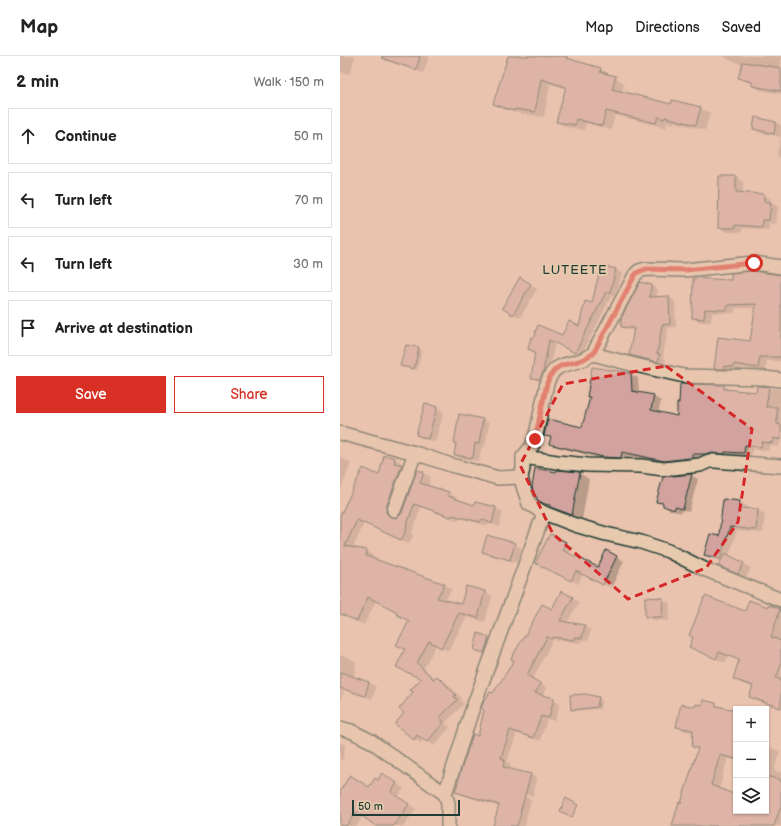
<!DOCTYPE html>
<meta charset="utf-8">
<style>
body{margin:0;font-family:"Balsamiq Sans",sans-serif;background:#f2f2f2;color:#222}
.controls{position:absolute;right:12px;bottom:12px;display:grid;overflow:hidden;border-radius:0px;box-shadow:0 1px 3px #0004}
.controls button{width:36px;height:36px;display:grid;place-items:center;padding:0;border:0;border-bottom:1px solid #e0e0e0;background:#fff;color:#222;font:20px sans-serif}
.scale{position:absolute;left:12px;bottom:10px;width:108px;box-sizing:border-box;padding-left:4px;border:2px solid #1f3d34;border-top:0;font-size:11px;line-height:14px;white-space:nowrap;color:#1f3d34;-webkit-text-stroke:3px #e7caae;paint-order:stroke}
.stop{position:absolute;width:12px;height:12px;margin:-9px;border:3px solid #d93025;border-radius:50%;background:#fff}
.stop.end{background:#d93025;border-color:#fff;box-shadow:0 1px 4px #0008}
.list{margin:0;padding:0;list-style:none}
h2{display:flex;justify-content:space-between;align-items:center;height:52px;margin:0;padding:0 16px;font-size:17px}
h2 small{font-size:13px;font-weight:400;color:#767676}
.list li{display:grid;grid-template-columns:26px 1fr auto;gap:12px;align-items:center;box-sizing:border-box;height:56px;margin:0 8px 8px;padding:0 8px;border:1px solid #e0e0e0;border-radius:0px}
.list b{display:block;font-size:15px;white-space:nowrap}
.list em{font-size:13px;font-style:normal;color:#767676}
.actions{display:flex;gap:8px;padding:12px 16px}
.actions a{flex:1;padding:9px 0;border:1px solid #d93025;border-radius:0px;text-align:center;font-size:14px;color:#d93025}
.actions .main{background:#d93025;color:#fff}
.icon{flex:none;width:22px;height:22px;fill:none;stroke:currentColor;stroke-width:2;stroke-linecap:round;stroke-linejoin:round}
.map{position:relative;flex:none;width:441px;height:770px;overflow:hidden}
header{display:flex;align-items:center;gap:24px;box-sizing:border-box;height:56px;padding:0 20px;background:#fff;border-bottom:1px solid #e0e0e0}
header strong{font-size:19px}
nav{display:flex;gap:22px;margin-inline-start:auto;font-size:14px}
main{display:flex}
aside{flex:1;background:#fff}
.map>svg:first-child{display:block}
.shadow{fill:#0003}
.building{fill:#d1a29e;stroke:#1f3d34}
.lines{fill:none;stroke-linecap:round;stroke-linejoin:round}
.minor-casing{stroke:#1f3d34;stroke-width:16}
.minor{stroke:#e7caae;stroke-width:13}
.route{stroke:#d93025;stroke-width:5}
.marked{fill:none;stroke:#d62828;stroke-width:3;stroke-dasharray:8 5;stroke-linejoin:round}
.labels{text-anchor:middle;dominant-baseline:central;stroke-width:4;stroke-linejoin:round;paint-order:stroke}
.quarter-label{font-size:13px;letter-spacing:1px;fill:#1f3d34;stroke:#e7caae}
</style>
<header>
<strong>Map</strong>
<nav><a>Map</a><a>Directions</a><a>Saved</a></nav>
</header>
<main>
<aside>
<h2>2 min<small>Walk · 150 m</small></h2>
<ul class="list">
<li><svg class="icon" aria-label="ahead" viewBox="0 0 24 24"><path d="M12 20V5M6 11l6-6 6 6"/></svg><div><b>Continue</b></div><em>50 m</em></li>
<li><svg class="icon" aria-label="left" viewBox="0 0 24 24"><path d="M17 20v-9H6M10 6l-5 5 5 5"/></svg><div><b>Turn left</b></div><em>70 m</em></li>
<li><svg class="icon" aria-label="left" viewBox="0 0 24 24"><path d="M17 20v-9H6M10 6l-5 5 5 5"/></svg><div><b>Turn left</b></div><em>30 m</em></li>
<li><svg class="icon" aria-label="arrive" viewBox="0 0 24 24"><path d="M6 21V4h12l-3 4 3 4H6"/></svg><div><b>Arrive at destination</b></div></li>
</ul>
<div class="actions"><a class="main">Save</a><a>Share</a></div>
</aside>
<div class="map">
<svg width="441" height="770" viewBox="0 0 441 770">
<rect width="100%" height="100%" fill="#e9c3ae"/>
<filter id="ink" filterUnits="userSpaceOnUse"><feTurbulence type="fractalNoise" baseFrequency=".025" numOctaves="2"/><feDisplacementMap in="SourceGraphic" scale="8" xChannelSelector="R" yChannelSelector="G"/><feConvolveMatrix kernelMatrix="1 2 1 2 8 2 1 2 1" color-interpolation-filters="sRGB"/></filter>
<g filter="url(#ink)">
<!-- shadow -->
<g class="shadow">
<path d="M0,0H15L10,18L0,16Z"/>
<path d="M40,0H87L89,1L83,17L47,5Z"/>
<path d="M169,0H226L236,6L261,13L270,18V20L275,21L284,27L282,36L332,49L360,52L370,57L365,74L334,66V68L327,66L326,72L275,59L271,74L246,67L244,74L226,71L217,66L226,33L210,28L204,61L184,58V59L163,53L154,48Z"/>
<path d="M383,0H441V38L420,34L413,30V28L407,26L399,22L403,9L389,4Z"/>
<path d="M416,63L436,66L441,69V103L437,100V97L441,81L421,77L414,73Z"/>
<path d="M396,121L403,126V137L424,139L431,143V147L438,151L436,168L429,167V174L402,172V176H387L379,171Z"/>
<path d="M262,210L276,214L282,217L276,240L272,239L241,300L215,287L209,320L206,326L198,325L192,321L196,297L189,293L192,282L223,280L239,271L253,248Z"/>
<path d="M441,220V305H427L425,316L401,312V314L391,313V317L382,316L375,312L411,286L416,252H395V257H372L371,266H360L353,262L392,225Z"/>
<path d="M180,223L197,233L180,262L163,252Z"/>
<path d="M301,228L312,230L318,234L316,242L329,241L335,245L336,271L328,272L323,301L326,303L324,309L296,302L290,299L294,275L288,274L282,271Z"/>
<path d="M79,292L82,294L77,314L65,311L62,309Z"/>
<path d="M291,318L298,322L299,337L313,340L321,345L318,357L338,361L384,330L391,334L417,337L418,331L441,333V386H440L439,391L429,389V395L412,393L411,401L392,400V401L359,402V405L332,409L289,400L288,405H271L217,391L210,387L212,383L205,379L242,372L251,342L248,340Z"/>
<path d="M97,352L104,356L95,386L84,383L77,379Z"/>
<path d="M143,364L149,367L145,391L142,390L139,405L121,403L115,399L117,387Z"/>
<path d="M45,400L55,402L62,407L61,410L69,414L53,456V460L54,463H56L62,457L78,415L84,417L91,421L88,431L109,437L116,441L115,444L135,450L155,452L163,456L159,471L149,467L148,470L119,462L118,465L81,451L72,477L74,478L69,488L24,467L13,492L26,494L33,499V503L105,529L112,533L105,545L122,549L144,536L152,540L145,566L127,561L108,595L96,589L84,612L95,623L97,621L105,625L122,643L120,645L124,648L105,667L110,671L94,690L84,683L81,687L74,683L66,657L74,636L82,623L66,593L70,565L58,556L36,545L24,569L0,558V462L39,420Z"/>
<path d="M0,401L11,407L0,436Z"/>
<path d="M217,417H239L249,423L242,464L221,456L198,443Z"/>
<path d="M351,419L358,423L349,456L342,454L341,457L330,454L317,445Z"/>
<path d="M399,446L407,450L406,453L418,454L425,459L423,477L397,475L389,500L411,512L406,522L386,514L379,510L382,505L372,502L365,498L379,482Z"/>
<path d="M210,479L233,491L229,498L258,512L267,496L284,505L271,532L243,518L238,528L203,510Z"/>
<path d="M174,488L182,492L177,507L150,499L143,495Z"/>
<path d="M232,542L239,546L227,567L244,570L251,574L248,585L241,584L240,587L219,584L218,586L213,583L193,623L207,632L202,640L214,643L220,647L215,665L207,663L200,685L177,677L167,706L171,708L169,714L191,719L197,723L193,740L182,738L191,744L186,762H187L185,770H178L182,757H180L176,770H154L159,751L122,739L116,736L139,681L153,639L212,554Z"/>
<path d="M322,543L330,547L329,565L313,564L306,560Z"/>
<path d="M429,550L441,555V653L419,646L411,641L414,632L402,628L394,623L400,605L388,600L385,607L359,595L350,590L405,556L429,552Z"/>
<path d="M139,579L152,584L148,598L138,595Z"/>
<path d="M0,599L9,602L16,606L14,622L29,626L36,631L32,643L4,634L0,646Z"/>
<path d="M258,642L262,644L260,653L235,655L232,653Z"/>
<path d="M376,648L393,657L396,681V705L388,702L379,733L396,740V755H426V690L432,692L440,696L434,715L441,716V770H333L342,748L359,694L353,691L354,677L345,675L337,670L356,652Z"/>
<path d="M0,686L5,689L3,704L0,703Z"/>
<path d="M50,723L64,732L58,741L76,753L64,770H39L23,760L16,770H0V737L29,732L38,725Z"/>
</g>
<!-- building -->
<g class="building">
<path d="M42,0H80L76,14L42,2Z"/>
<path d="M168,0H227L226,2L261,12L260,16L276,20L272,33L331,48L332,44L361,51L356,69L325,61L324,63L318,61L316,67L266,55L262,70L236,63L235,69L216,66L226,31L201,23L195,56L175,53L174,55L153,48Z"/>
<path d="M403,6L441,12V35L412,30V26L398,22Z"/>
<path d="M415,61L436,66L434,78L413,73Z"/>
<path d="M379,120H396V136L424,138V146H431L429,164H422V171L395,169V172H378Z"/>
<path d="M261,209L276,213L270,237L266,236L235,297L209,284L203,316L200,323L191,322L195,296L188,293L191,281L194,282L196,278L195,277L198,269L222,279L229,265L239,270L245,245L252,247Z"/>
<path d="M412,215L441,219V301H420L418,312L394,308V311L384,310V313H374L378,281L410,285L416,248L388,249L387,254L365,253L364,263L352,262L353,222L391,224V217Z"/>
<path d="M180,221L191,228L173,259L162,252Z"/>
<path d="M300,226L312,229L309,241L329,240L330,268L322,269L317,298H320L318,306L289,299L294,272L281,271V262Z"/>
<path d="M66,289L79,291L74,313L60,310Z"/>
<path d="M252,311L291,317L292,335L314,339L311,354L337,360V347H339L340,328L384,329V333L416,336L417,330L429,331L426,351H437V368L441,369V384L433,382L432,387L422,386L421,391L405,389L404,397L385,396V398L369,397L365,398H352V401L350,402L324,405L282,396L281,402L263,401L209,388L211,381L204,380L208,363L242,371L250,341H247Z"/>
<path d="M85,347L97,351L88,383L76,379Z"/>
<path d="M119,358L143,363L139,388L135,387L133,402L114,399L116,387H114Z"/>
<path d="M44,399L55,402L54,407L62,409L46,451V456L48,459L51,461L56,462L59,460L62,457L77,414L84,416L80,427L109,436L108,440L134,449L135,446L156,451L152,468L142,463L140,466L112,459L111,461L74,448L66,472L67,473L61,484L17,464L5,490L27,494L26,500L105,528L97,542L121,548L126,530L145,535L138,562L119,557L101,592L89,585L77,607L93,623L97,620L116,639L114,640L117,644L99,662L104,666L87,686L77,679L74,684L55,668L64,657L59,653L73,636L70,634L81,623L56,611L65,593L56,589L69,565L56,558L57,556L28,541L17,565L0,558V460L23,412L39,419Z"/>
<path d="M195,412L216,416L217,414L240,416L232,459L210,451V449L205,448L197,444V441H195L192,431Z"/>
<path d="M352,418L343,453L335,451L334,454L323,450V447L316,446L323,421Z"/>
<path d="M383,443L400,445L399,452L418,453L416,474L390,471L380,503L364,499L370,478L379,480Z"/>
<path d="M210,478L226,486L222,494L258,511L266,494L277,500L263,529L236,515L231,525L195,507Z"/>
<path d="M147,479L175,487L170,504L142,496Z"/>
<path d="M385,497L404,507L398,518L378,510Z"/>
<path d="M221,535L233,541L220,565L245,569L242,582L234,581V584L213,581L212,583L207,581L187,619L201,628L195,637L214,642L209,662L201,660L193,682L170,674L161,702L165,704L163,711L191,718L180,757L181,758L177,770H153L159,749L115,736L119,723H118L133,678L138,680L144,654L141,652L143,647L150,636L153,637L174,605L171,603L177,592L186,578L202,548L212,553Z"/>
<path d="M365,540L405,555L409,544L428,551L429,549L440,553L431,581L441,585V610L436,622L441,624V652L409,641L413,630L393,623L399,604L379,596L376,603L349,591L353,581L349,579Z"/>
<path d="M305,541L323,542L322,561H305Z"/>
<path d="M138,577L149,581L144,597L134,594Z"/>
<path d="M0,616L29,626L25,640L0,632Z"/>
<path d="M246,638L259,641L257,651L231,654L230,639Z"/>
<path d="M363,644L376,647V650L396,654V703L380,699L371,729L396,739V755H426V720L441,724V750L434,770H332L339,746L341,747L358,692L352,691L353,674L336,671L341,648L355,651L356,648L362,649Z"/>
<path d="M42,717L57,727L51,736L69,748L54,770H36L16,756L6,770H0V735L10,719L29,731L35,722L38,724Z"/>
<path d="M226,742L238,749L232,761L220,755Z"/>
</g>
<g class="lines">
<defs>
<g id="minor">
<path d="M441,211L414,207L345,214L306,213L299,215L295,219L253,298C250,299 247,301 244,303C226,311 215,305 207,327L195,383L192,390L183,401V413L181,421L183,430L189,448L204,457L235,469L266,478L301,486L328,495L364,513L441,544"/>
<path d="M253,298L295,309L344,320L425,322L441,324"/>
<path d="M0,377L75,397"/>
<path d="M183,401L217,406L248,409L301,410L324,413L360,409L369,405H374L441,410"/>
<path d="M54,454L75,397L111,409L158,422L181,421"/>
<path d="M0,672L11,675L31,685L105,738L108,747V770"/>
<path d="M105,738L132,654L204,457"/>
</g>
</defs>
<!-- minor casing -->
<use href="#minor" class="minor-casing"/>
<!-- minor -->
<use href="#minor" class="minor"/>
</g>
</g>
<g class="lines" filter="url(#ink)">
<!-- route -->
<path class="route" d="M195,383L207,327C216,304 226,311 244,303C247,301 250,299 253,298L295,219L298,216L306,213L345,214L414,207"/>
</g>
<!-- marked area -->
<path d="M0 0H441V770H0ZM326,310L412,373L398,466L366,512L288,543L213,478L180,409L223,328Z" fill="#e9c3ae" fill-opacity=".55" fill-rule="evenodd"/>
<path class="marked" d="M326,310L412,373L398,466L366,512L288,543L213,478L180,409L223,328Z"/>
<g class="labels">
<!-- quarter labels -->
<g class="quarter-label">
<text x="235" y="214">LUTEETE</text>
</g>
</g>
</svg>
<div class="controls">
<button>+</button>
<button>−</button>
<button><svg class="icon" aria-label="layers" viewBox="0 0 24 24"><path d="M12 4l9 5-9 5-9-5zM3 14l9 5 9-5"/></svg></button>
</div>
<div class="scale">50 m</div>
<div class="stop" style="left:414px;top:207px"></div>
<div class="stop end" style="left:195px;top:383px"></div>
</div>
</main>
